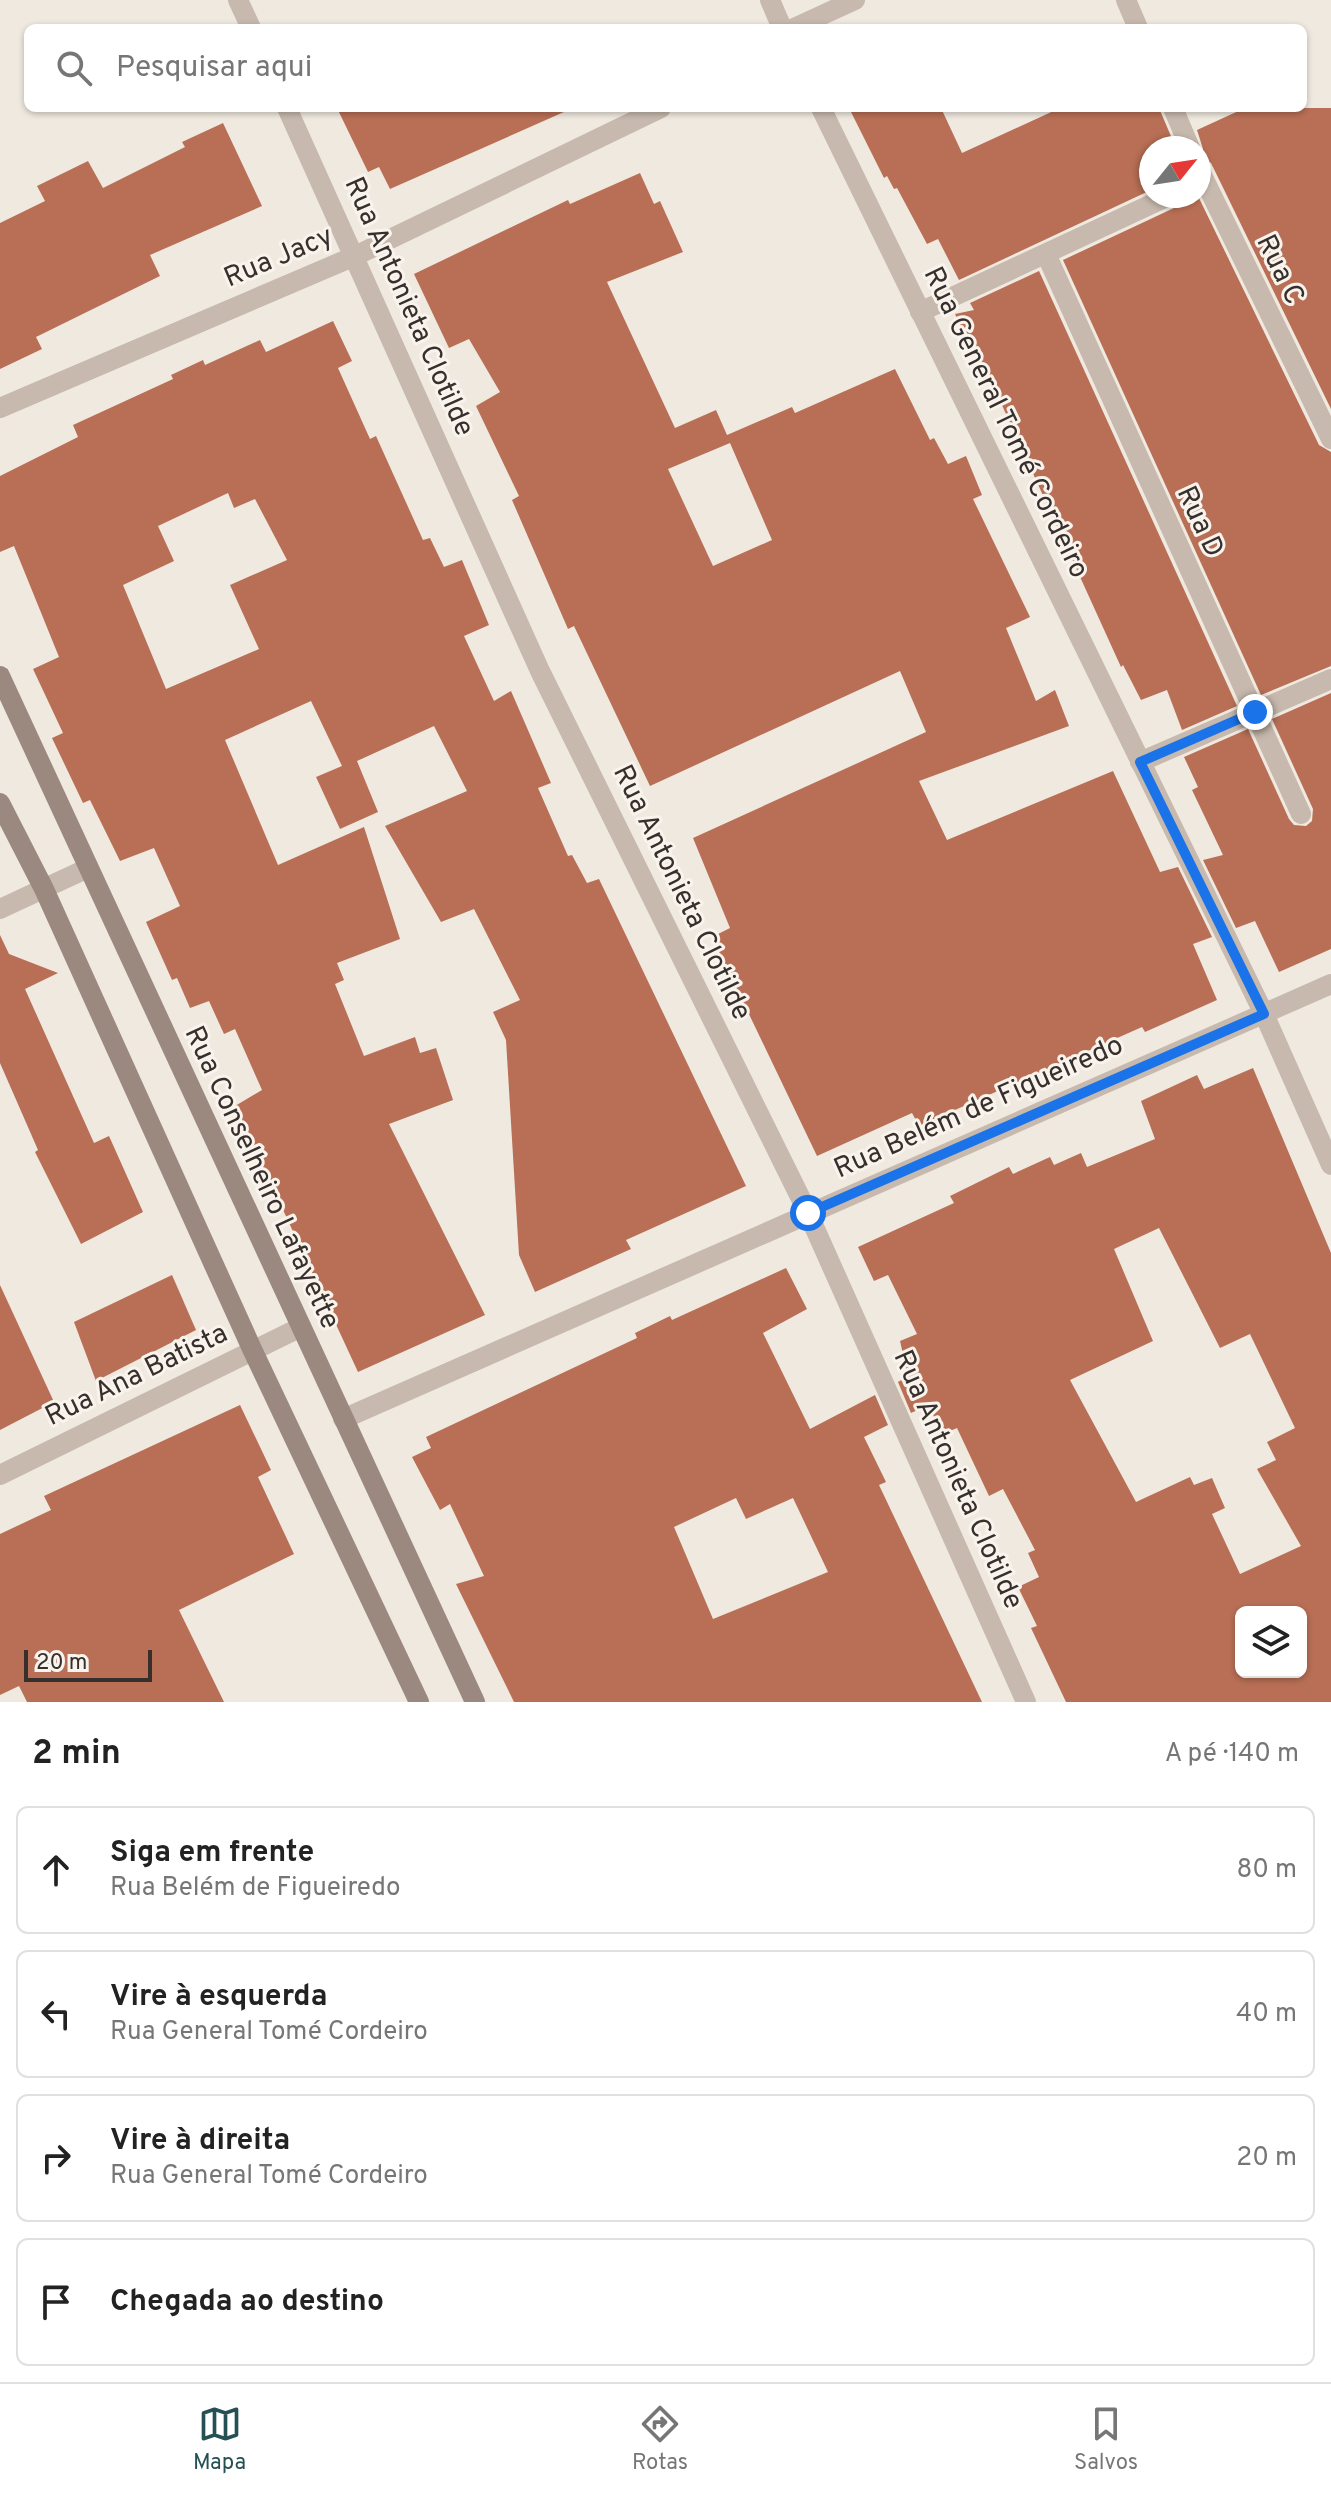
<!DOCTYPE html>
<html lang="pt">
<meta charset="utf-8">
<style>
body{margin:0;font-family:Overpass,sans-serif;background:#f2f2f2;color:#222}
.controls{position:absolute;right:24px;bottom:24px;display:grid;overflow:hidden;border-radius:12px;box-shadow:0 2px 6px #0004}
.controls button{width:72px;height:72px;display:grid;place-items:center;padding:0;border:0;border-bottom:2px solid #e0e0e0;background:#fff;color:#222;font:40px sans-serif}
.compass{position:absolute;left:1139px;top:136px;width:72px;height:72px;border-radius:50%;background:#fff;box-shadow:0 2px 6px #0004;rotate:60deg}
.scale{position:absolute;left:24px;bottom:20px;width:128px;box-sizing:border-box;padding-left:8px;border:4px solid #372f2b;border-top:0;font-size:22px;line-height:28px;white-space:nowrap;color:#372f2b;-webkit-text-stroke:6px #f8f3ec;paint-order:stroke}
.stop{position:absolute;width:24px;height:24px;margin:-18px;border:6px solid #1a73e8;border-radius:50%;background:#fff}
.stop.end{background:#1a73e8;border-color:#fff;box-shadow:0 2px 8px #0008}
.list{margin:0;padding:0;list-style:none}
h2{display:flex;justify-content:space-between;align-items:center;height:104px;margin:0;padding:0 32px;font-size:34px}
h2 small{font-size:26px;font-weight:400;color:#767676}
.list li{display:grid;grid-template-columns:52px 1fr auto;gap:24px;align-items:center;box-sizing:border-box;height:128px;margin:0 16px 16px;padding:0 16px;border:2px solid #e0e0e0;border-radius:12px}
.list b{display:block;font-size:30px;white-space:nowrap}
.list p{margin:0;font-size:26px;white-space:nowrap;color:#767676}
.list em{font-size:26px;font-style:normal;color:#767676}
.icon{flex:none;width:44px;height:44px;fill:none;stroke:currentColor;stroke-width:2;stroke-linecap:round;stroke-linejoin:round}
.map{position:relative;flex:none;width:1331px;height:1702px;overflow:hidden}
.search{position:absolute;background:#fff;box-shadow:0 2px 6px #0004;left:24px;right:24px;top:24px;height:88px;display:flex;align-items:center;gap:20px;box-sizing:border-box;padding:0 28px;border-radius:12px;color:#767676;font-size:30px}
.sheet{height:680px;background:#fff}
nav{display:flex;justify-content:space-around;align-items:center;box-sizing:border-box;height:112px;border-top:2px solid #e0e0e0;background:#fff;font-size:22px;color:#767676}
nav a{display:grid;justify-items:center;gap:4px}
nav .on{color:#255054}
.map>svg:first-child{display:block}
.building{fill:#b86f56;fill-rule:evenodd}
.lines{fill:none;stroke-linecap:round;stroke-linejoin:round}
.street{stroke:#c7b9ad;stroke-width:20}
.secondary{stroke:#9b897f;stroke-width:20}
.route{stroke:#1a73e8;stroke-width:10}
.labels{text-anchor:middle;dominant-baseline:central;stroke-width:6;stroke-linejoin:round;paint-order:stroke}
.street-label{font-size:28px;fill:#372f2b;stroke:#f8f3ec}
</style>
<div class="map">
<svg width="1331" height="1702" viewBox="0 0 1331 1702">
<rect width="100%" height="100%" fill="#f0e9e0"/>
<!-- building -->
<g class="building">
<path d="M337,108H573L390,189L379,167L368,172Z"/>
<path d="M849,108H941L962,153L1060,108H1159L1176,148H1151V190L959,280L938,239L927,244L897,188L894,189L887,176L884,178Z"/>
<path d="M1245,108H1331V409L1211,163L1200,156L1203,149L1197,130Z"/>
<path d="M223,123L262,206L150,255L160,276L36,337L42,349L0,369V223L45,201L37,186L88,161L103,188L185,147L182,142Z"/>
<path d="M640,173L654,204L660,201L683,252L607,282L675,428L716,410L727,435L792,407L795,413L895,369L930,440L934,438L948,464L966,456L982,495L973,499L1030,617L1006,628L1036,701L1055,690L1069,726L919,781L947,840L1113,771L1160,872L1178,867L1212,937L1193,944L1217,1000L1145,1032L1142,1027L919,1126L912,1113L817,1156L712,937L730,928L693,838L926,732L900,671L650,786L574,626L568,629L512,500L519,496L476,406L500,392L469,339L449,348L414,274L568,200L570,204ZM730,443L772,540L713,566L668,469Z"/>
<path d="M1182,196H1198L1319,445L1331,452V666L1261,695L1063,260L1174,208Z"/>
<path d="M1039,271L1237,706L1182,730L1167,690L1141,700L1123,665L1121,667L991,381L988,382L955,314L974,310L970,303Z"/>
<path d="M333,321L352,361L338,368L370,439L376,436L423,540L430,538L444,567L462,560L489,625L464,636L494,701L511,691L551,783L538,788L568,856L572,855L587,883L599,879L746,1186L626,1240L631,1249L535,1292L519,1255L506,1040L493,1012L520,1000L474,909L441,922L385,826L467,791L434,726L357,761L378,812L340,829L316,777L342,766L311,701L225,740L278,865L364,827L400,939L337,963L344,980L335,984L364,1056L415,1037L420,1053L436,1048L453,1100L389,1124L485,1315L358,1372L235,1106L262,1090L235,1029L224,1034L209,1001L190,1008L177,978L172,980L146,922L180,906L154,848L120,861L90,800L83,803L52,738L63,733L33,669L59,657L14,546L0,552V476L78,437L73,425L173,379L171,375L203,360L205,365L260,340L266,352ZM228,493L234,508L255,499L287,560L230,585L259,649L166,689L123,585L174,561L158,526Z"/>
<path d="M1331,693V949L1279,972L1255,921L1236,928L1203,860L1223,855L1192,790L1198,787L1184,757L1248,729L1289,819L1294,825L1306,826L1312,821L1313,809L1272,719Z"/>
<path d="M0,935L9,954L58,973L25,989L94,1143L109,1136L143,1212L81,1244L35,1152L38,1150L0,1063Z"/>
<path d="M1253,1068L1331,1253V1702H1066L1031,1628L1037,1626L1018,1587L1039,1577L1028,1553L1035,1550L1003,1489L989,1496L957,1428L943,1434L928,1405L911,1413L898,1382L908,1376L900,1341L917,1334L888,1275L874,1281L858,1247L954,1203L950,1196L1009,1167L1013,1174L1050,1157L1054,1165L1081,1153L1087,1167L1155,1139L1141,1101L1197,1075L1204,1089ZM1159,1228L1220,1348L1250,1334L1295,1428L1267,1442L1276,1460L1257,1469L1301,1546L1240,1574L1212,1514L1225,1508L1212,1478L1194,1485L1190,1477L1136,1502L1070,1380L1153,1341L1114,1249ZM1241,1612H1301V1672H1241Z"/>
<path d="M786,1268L807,1309L763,1333L810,1429L875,1395L888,1425L864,1437L886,1482L879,1485L982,1702H514L456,1584L484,1576L450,1504L440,1510L412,1457L431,1448L426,1437L637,1338L635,1333L670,1316L672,1320ZM736,1498L746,1519L793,1498L828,1572L713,1619L674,1527Z"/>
<path d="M172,1275L196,1330L96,1381L74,1322Z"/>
<path d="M0,1285L54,1402L0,1430Z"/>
<path d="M240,1405L271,1470L258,1477L294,1554L179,1610L224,1702H27L19,1686L0,1695V1534L51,1510L44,1496Z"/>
</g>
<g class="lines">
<!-- street -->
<g class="street">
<path d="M238,0L251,28"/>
<path d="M770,0L782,28"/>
<path d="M1126,0L1138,28"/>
<path d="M794,28L855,0"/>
<path d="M287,108L540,671L808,1213L1026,1702"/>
<path d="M821,108L1264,1014L1331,1165"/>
<path d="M1173,108L1190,148"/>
<path d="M1199,169L1331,439"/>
<path d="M1046,254L1301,814"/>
<path d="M920,312L1169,196"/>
<path d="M0,408L355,256L661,108"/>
<path d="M1140,762L1331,679"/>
<path d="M0,909L88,868"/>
<path d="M343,1419L1331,984"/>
<path d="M0,1475L299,1328"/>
</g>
<!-- secondary -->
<g class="secondary">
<path d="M0,676L475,1702"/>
<path d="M0,803L44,889L252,1349L419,1702"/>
</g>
</g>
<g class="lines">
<!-- route -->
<path class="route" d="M808,1213L1264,1014L1140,762L1255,712"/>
</g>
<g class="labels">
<!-- street labels -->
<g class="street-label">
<text transform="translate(279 258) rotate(-23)">Rua Jacy</text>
<text transform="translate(1279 270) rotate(64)">Rua C</text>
<text transform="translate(408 307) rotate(66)">Rua Antonieta Clotilde</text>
<text transform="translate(1005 423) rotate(64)">Rua General Tomé Cordeiro</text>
<text transform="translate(1199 522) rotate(65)">Rua D</text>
<text transform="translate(681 893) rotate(64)">Rua Antonieta Clotilde</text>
<text transform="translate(979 1108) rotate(-24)">Rua Belém de Figueiredo</text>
<text transform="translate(261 1178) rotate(65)">Rua Conselheiro Lafayette</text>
<text transform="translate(137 1376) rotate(-26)">Rua Ana Batista</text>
<text transform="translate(957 1480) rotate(66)">Rua Antonieta Clotilde</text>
</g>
</g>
</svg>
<div class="controls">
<button><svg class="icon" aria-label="layers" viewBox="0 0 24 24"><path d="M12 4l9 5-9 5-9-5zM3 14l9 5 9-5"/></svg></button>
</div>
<svg class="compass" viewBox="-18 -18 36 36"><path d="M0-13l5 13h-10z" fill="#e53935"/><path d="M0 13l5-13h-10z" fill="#767676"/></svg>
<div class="scale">20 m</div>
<div class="stop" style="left:808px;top:1213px"></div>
<div class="stop end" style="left:1255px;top:712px"></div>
<div class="search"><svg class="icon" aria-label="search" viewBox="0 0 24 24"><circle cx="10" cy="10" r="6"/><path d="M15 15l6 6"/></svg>Pesquisar aqui</div>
</div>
<section class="sheet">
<h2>2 min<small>A pé · 140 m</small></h2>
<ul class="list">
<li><svg class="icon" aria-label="ahead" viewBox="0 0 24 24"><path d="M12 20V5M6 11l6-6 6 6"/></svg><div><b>Siga em frente</b><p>Rua Belém de Figueiredo</p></div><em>80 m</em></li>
<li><svg class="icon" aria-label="left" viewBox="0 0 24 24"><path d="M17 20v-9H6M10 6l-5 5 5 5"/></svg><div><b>Vire à esquerda</b><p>Rua General Tomé Cordeiro</p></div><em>40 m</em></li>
<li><svg class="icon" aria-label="right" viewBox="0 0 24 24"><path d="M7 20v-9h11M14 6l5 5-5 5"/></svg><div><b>Vire à direita</b><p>Rua General Tomé Cordeiro</p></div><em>20 m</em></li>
<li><svg class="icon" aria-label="arrive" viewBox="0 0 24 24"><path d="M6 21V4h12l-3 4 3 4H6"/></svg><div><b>Chegada ao destino</b></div></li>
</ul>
</section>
<nav>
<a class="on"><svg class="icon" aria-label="map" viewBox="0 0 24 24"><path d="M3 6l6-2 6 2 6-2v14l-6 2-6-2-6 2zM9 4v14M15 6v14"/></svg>Mapa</a>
<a><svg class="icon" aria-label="directions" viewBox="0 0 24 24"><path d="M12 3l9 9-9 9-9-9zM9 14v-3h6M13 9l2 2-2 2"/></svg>Rotas</a>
<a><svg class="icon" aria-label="saved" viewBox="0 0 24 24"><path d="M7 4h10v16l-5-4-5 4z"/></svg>Salvos</a>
</nav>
